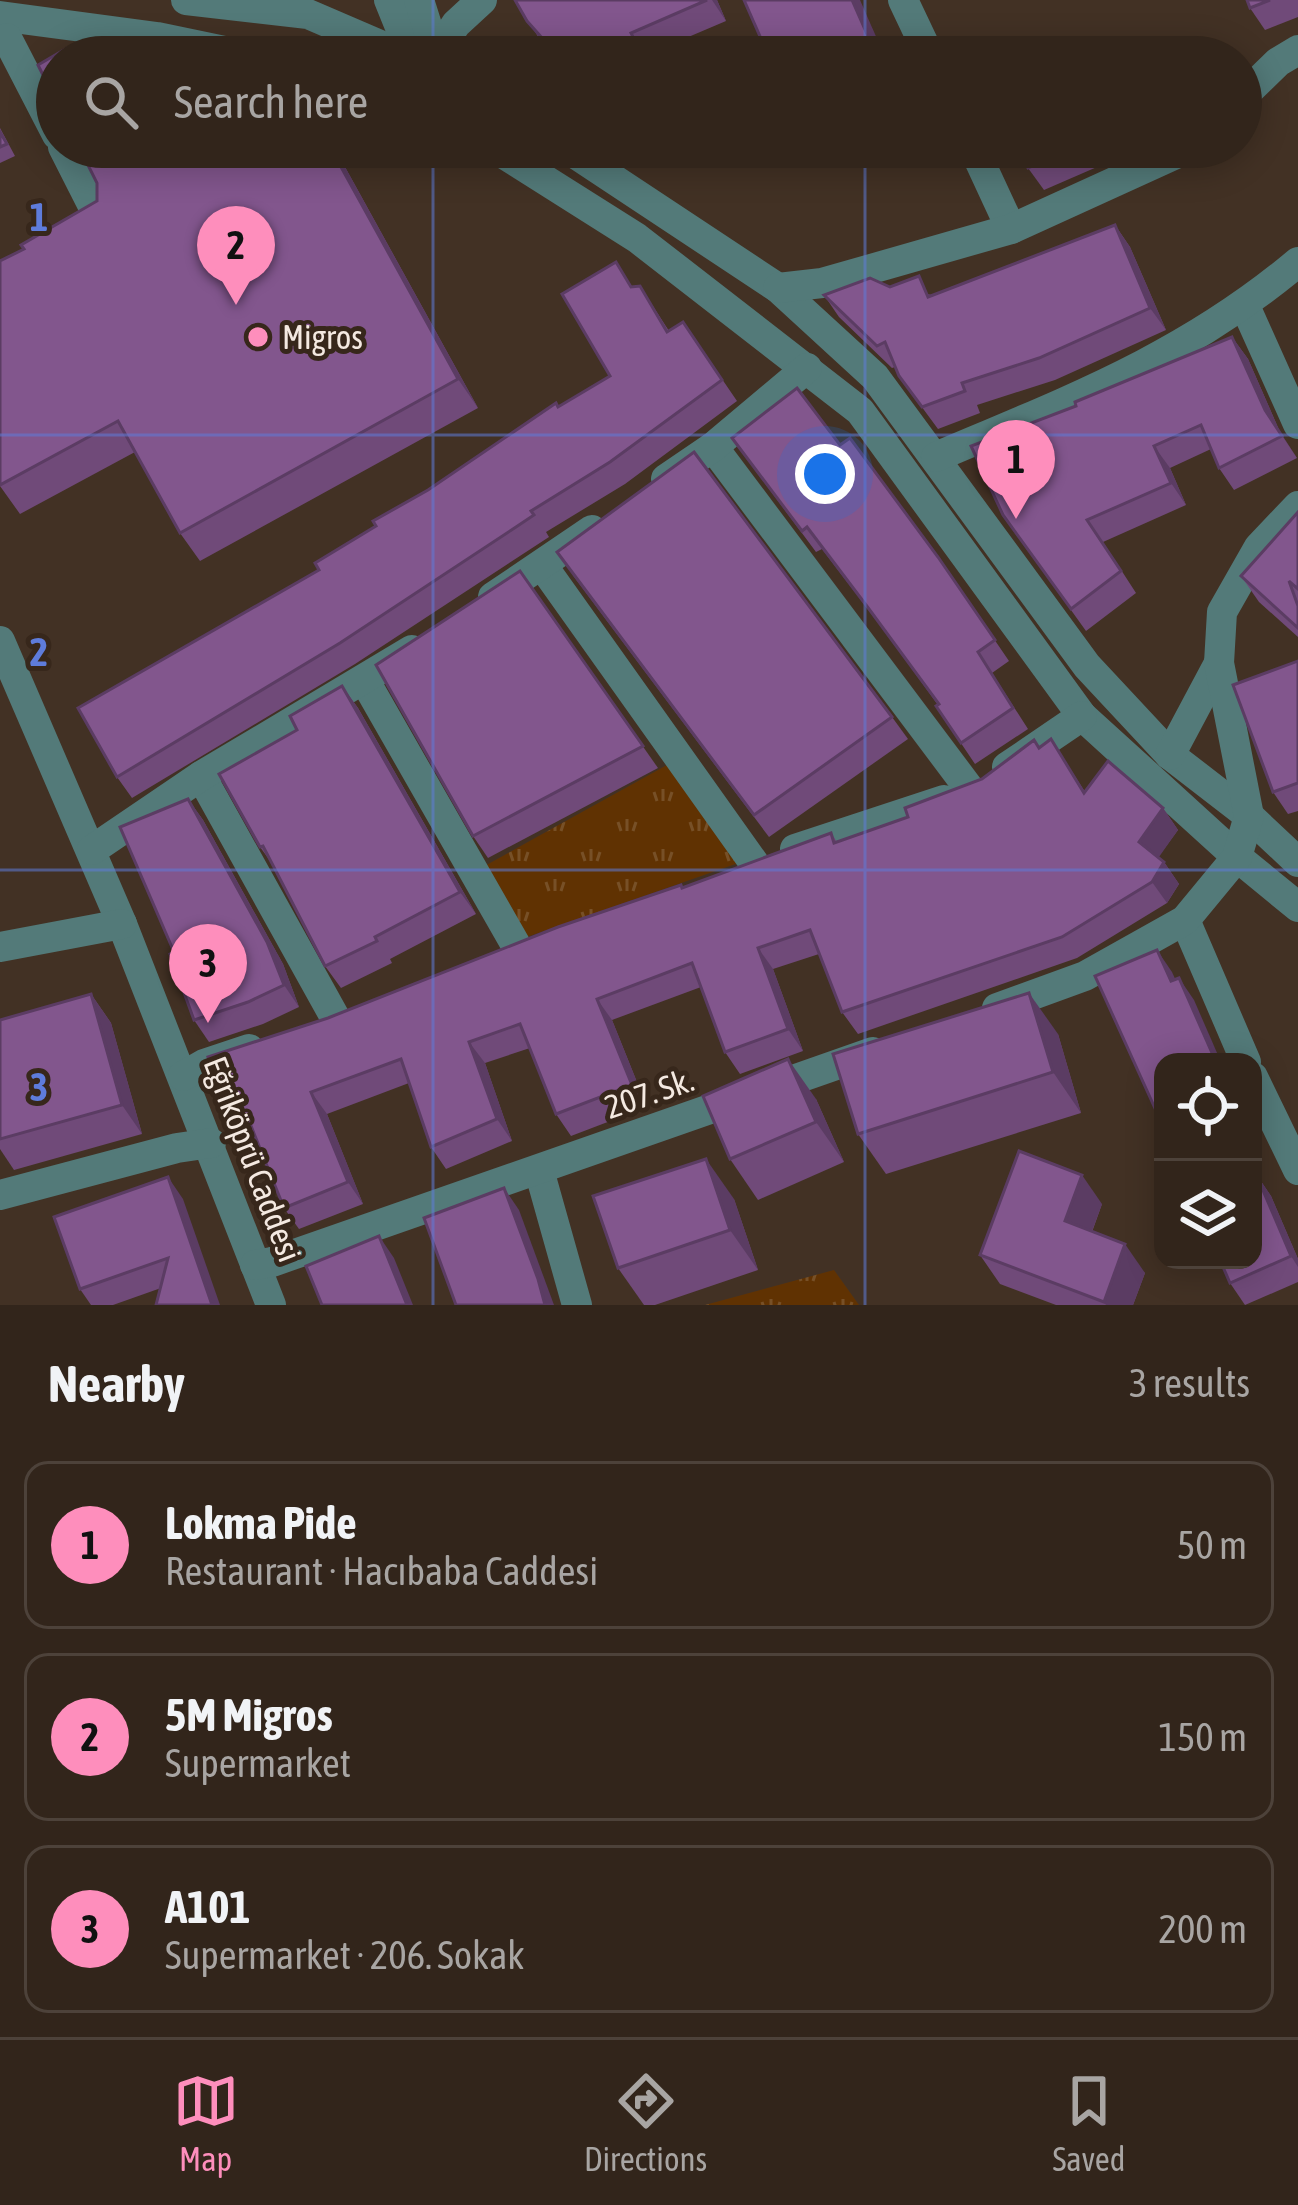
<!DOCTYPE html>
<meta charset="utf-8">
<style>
body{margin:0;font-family:"Asap Condensed",sans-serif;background:#3a2d24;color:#f1f3f6}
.controls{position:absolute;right:36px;bottom:36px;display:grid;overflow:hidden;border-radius:24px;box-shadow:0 6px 30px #0003}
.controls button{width:108px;height:108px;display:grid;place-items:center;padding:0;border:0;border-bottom:3px solid #4d423a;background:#32251b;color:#f1f3f6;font:60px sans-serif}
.you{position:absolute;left:825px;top:474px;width:42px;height:42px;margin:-30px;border:9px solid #fff;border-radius:50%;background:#1a73e8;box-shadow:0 0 0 18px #1a73e833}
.badge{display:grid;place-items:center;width:78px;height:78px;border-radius:50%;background:#fe8ebc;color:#111;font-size:39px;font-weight:700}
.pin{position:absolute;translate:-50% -99px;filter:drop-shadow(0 3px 6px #0008)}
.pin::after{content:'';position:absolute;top:63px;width:42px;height:36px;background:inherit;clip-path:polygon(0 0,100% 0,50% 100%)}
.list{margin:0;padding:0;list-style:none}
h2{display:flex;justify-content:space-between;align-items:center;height:156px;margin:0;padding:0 48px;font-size:51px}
h2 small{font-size:39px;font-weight:400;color:#a8a5a3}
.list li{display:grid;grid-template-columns:78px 1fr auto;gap:36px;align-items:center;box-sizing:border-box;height:168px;margin:0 24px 24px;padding:0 24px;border:3px solid #4d423a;border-radius:24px}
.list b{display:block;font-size:45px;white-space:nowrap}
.list p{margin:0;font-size:39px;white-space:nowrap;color:#a8a5a3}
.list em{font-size:39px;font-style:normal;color:#a8a5a3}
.icon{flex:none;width:66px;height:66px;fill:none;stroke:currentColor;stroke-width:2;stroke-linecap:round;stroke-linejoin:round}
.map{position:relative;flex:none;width:1298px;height:1305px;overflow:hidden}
.search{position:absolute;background:#32251b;box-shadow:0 6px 30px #0003;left:36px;right:36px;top:36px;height:132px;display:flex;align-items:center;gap:30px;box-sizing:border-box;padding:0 42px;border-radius:66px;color:#a8a5a3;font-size:45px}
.sheet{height:732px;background:#32251b}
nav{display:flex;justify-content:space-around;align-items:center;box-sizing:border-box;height:168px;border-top:3px solid #4d423a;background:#32251b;font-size:33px;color:#a8a5a3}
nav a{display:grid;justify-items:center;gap:6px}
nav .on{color:#fe8ebc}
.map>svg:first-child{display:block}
.park{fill:url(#park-tufts)}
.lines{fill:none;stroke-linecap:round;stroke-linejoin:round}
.street{stroke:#537a79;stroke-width:30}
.wall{fill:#704a79}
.shaded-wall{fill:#5b3c63}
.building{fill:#82568d;stroke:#5b3c63;stroke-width:3}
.grid{fill:none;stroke:#5e7cdb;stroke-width:3;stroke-opacity:0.55}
.poi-dot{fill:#fe8ebc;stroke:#37271b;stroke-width:4.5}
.labels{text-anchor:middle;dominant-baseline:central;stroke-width:10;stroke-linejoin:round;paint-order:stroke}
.poi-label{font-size:33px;fill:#f4e9e1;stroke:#37271b;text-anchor:start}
.street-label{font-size:33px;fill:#f4e9e1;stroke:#37271b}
.grid-label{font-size:39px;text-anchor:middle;font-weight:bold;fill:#5e7cdb;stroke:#37271b;stroke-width:10;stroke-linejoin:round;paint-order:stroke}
</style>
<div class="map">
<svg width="1298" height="1305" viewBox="0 0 1298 1305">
<defs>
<pattern id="park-tufts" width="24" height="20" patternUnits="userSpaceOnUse" patternTransform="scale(3)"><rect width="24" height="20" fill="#603202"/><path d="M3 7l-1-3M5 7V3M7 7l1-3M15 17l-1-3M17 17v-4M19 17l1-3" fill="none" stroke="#775027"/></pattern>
</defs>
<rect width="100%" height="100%" fill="#423124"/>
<!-- park -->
<g class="park">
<path d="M676,760L747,860L521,939L481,868Z"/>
<path d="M834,1270L859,1305H705Z"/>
</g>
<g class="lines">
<!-- street -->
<g class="street">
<path d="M186,0L308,14L408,57"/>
<path d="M389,0L412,57"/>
<path d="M419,0L436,54"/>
<path d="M903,0L930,57"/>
<path d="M0,16L157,37L253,57"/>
<path d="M7,38L57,135"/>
<path d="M436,54L456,24L482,0"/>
<path d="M1241,98L1278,62L1298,50"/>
<path d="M63,147L100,220L83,229"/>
<path d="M493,147L637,238L860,411L1082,716L1237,857L1298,907"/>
<path d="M565,147L778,288L875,377L1087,666L1170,755L1249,816L1298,862"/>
<path d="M973,147L1011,229"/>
<path d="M778,288L822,283L1011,229L1191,147"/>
<path d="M1245,306L1298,424"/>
<path d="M713,447L971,791"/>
<path d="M936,457C1070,400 1185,357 1298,262"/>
<path d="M666,479L713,447L807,368"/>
<path d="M542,565L754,863"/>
<path d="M493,597L592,530"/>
<path d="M0,641L122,924L271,1305"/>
<path d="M365,681L517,947"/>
<path d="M1170,755L1219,663"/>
<path d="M1007,767L1082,716"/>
<path d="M201,776L337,1021"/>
<path d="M795,849L944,800"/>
<path d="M92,850L201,776L412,650"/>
<path d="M1185,920L1246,1062"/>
<path d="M0,947L122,924"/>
<path d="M997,1008L1085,976L1185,920L1237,857L1249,816L1219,663L1222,612L1259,547L1298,506"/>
<path d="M183,1076L204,1064L249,1049"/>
<path d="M1253,1077L1298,1170"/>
<path d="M539,1170L577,1305"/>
<path d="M0,1195L177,1148L211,1143"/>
<path d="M255,1265L272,1262L873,1052"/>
</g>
</g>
<!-- wall -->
<g class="wall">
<path d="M515,0H717L726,21L646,55L647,57H555L542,43Z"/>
<path d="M1247,0H1298V17L1265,30L1250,8Z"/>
<path d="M0,128L15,156L0,163Z"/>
<path d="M79,147H334L478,408L200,561L180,533L135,452L20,514L0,486L24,249L97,201V183Z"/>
<path d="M1020,147H1143L1044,190L1028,168Z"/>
<path d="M1115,225L1130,247L1166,330L1055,380L977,405L980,413L938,429L899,376L895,367L892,368L839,317L824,295L890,287L932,295Z"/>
<path d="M640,286L669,331L683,322L737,401L625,484L546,532L549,537L355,664L132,798L117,777L319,570L376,526L428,490L610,376L633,287Z"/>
<path d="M1232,337L1248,359L1280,432L1297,458L1234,490L1219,468L1211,449L1170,468L1186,505L1103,542L1136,593L1086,631L1003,515L1076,406Z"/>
<path d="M840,445L938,557L1009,661L992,673L1028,729L975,764L936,706L938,705L884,630L822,549L816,552L747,459Z"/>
<path d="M1298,512V637L1259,602L1241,576Z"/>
<path d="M520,571L658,768L488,858L473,836Z"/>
<path d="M572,574L892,717L908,739L769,837Z"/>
<path d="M1298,661V811L1288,814L1273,792Z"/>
<path d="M342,686L358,708L476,914L390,959L392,963L341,988L325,966L276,869L260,847L297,730Z"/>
<path d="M1051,739L1085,792L1163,808L1178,830L1158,857L1164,862L1179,884L1167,903L1077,958L858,1034L842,1012L819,954L773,969L803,1051L740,1074L725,1052L701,987L612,1020L647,1107L571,1136L556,1114L530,1048L485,1063L512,1141L446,1169L431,1147L409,1083L327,1114L363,1204L299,1229L284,1208L257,1140L247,1144L232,1122L328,1018L831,833L837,842L908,817L982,779Z"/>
<path d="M188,799L203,820L283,964L299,1007L263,1024L209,1042L194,1020L174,952Z"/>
<path d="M91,994L111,1023L142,1134L14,1170L0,1149V1020Z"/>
<path d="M1058,1034L1081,1113L886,1174L858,1134Z"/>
<path d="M816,1099L844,1162L758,1200L730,1159Z"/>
<path d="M1256,1174L1271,1196L1298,1259V1282L1245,1305L1230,1283Z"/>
<path d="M183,1199L161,1288L113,1305H91L80,1289Z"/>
<path d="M734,1199L758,1270L655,1305H644L618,1268Z"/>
<path d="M1102,1204L1092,1232L1145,1273L1133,1305H1056L1000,1284L980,1255Z"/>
</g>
<!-- shaded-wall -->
<g class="shaded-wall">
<path d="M712,0H717L726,21Z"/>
<path d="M852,0H860L885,57H877Z"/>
<path d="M330,147H334L478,408L458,379Z"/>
<path d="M1115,225L1130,247L1166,330L1150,308Z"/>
<path d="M1232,337L1248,359L1280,432L1297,458L1265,410Z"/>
<path d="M1154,446L1170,468L1186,505L1171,483Z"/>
<path d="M342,686L358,708L476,914L460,892Z"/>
<path d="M188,799L203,820L283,964L299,1007L284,985Z"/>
<path d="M1163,808L1178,830L1154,864L1139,842Z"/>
<path d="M1164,862L1179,884L1167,903L1152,882Z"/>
<path d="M758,948L773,969L803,1051L788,1029Z"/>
<path d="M1157,950L1172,972L1186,1003L1171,981Z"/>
<path d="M1179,978L1194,1000L1221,1062H1216Z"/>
<path d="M1029,993L1058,1034L1081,1113L1053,1072Z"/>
<path d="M91,994L111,1023L142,1134L122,1105Z"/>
<path d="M597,999L612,1020L647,1107L632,1085Z"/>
<path d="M469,1042L485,1063L512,1141L497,1119Z"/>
<path d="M788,1059L816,1099L844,1162L816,1122Z"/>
<path d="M311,1092L327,1114L363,1204L348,1182Z"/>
<path d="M706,1159L734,1199L758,1270L730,1230Z"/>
<path d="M1256,1174L1271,1196L1298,1259V1267L1291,1256Z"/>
<path d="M1082,1175L1102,1204L1085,1250L1065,1221Z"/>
<path d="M168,1177L183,1199L220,1305H212Z"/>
<path d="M504,1188L519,1210L554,1305H545Z"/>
<path d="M379,1236L394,1258L413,1305H407Z"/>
<path d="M1125,1244L1145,1273L1133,1305H1106L1104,1302Z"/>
</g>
<!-- building -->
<g class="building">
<path d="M515,0H707L631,33L643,57H559L527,21Z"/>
<path d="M744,0H852L877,57H769Z"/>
<path d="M1247,0H1270L1250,8Z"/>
<path d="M67,48L100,57H57V103L38,65Z"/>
<path d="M1126,50L1129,57H1109Z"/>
<path d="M0,132L7,144L0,147Z"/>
<path d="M79,147H330L458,379L180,533L118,421L0,485V261L24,249L21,245L97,201V183Z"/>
<path d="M1020,147H1076L1028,168Z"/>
<path d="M1115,225L1150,308L1039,358L962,383L965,391L922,407L899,376L885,342L877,346L824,295L870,278L890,287L919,276L928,297Z"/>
<path d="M616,262L631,287L640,286L667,332L683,322L722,380L610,462L531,511L534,515L516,527L340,643L117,777L78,708L319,570L315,563L376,526L373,521L428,490L556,403L558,407L610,376L562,294Z"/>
<path d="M1232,337L1265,410L1282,436L1219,468L1201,425L1154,446L1171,483L1087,520L1121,571L1071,609L1003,515L971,446L1076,406L1075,402Z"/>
<path d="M797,388L840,445L850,438L938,557L995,640L978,652L1013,708L961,743L936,706L939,704L869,609L807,527L802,531L732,438Z"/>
<path d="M694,452L892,717L754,815L557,552Z"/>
<path d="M1298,512V589L1289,581L1298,606V628L1241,576Z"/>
<path d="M520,571L643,746L473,836L376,665Z"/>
<path d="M1298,661V783L1273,792L1233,685Z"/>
<path d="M342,686L460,892L375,937L377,941L325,966L263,846L260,847L219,774L297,730L290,716Z"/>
<path d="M1051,739L1084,793L1108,761L1163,808L1139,842L1164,862L1152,882L1062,937L842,1012L810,930L758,948L788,1029L725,1052L692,963L597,999L632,1085L556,1114L520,1024L469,1042L497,1119L431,1147L401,1059L311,1092L348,1182L284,1208L247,1116L232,1122L208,1057L328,1018L558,927L681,885L682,888L831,833L834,843L908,817L905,808L982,779L1034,740L1039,748Z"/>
<path d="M188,799L267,942L284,985L248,1002L194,1020L170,954L174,952L120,827Z"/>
<path d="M1157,950L1171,981L1179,978L1216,1062H1163V1126L1095,976Z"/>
<path d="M1029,993L1053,1072L858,1134L833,1054Z"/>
<path d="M91,994L122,1105L0,1139V1020Z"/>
<path d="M788,1059L816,1122L730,1159L703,1096Z"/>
<path d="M1019,1151L1082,1175L1065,1221L1125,1244L1104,1302L980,1255Z"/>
<path d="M706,1159L730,1230L618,1268L593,1196Z"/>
<path d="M1256,1174L1291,1256L1230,1283L1220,1260H1253V1176Z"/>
<path d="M168,1177L212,1305H156L168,1258L80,1289L54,1217Z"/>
<path d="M504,1188L538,1279L545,1305H456L424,1218Z"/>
<path d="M379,1236L407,1305H322L306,1266Z"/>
</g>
<!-- grid -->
<path class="grid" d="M433,0V57M865,0V57M433,147V1305M865,147V1305M0,435H1298M0,870H1298"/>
<!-- markers -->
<circle class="poi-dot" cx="258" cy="337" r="12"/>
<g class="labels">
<!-- poi labels -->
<g class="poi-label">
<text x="282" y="337">Migros</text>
</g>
<!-- street labels -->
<g class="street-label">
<text transform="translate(649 1093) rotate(-19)">207. Sk.</text>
<text transform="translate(253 1159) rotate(69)">Eğriköprü Caddesi</text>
</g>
</g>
<g class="grid-label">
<text x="39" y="231">1</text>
<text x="39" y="666">2</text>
<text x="39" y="1101">3</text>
</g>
</svg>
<div class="controls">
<button><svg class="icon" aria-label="locate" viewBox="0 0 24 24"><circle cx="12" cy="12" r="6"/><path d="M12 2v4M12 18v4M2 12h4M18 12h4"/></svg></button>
<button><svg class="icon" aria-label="layers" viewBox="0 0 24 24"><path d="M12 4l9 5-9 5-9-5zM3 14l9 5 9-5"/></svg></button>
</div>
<div class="you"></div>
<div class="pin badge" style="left:1016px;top:519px">1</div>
<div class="pin badge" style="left:236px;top:305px">2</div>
<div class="pin badge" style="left:208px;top:1023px">3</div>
<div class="search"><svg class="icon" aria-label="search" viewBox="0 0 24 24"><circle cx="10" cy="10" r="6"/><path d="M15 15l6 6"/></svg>Search here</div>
</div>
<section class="sheet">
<h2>Nearby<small>3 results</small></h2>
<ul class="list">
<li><span class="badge">1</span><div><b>Lokma Pide</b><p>Restaurant · Hacıbaba Caddesi</p></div><em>50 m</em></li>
<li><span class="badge">2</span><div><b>5M Migros</b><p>Supermarket</p></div><em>150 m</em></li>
<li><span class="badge">3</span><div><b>A101</b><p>Supermarket · 206. Sokak</p></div><em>200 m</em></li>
</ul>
</section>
<nav>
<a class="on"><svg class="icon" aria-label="map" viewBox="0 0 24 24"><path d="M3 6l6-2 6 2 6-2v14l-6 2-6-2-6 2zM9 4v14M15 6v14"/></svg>Map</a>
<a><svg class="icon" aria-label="directions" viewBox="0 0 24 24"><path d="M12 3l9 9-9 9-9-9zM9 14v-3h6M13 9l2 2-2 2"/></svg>Directions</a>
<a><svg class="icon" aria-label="saved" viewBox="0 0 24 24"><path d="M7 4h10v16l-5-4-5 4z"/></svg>Saved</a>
</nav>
